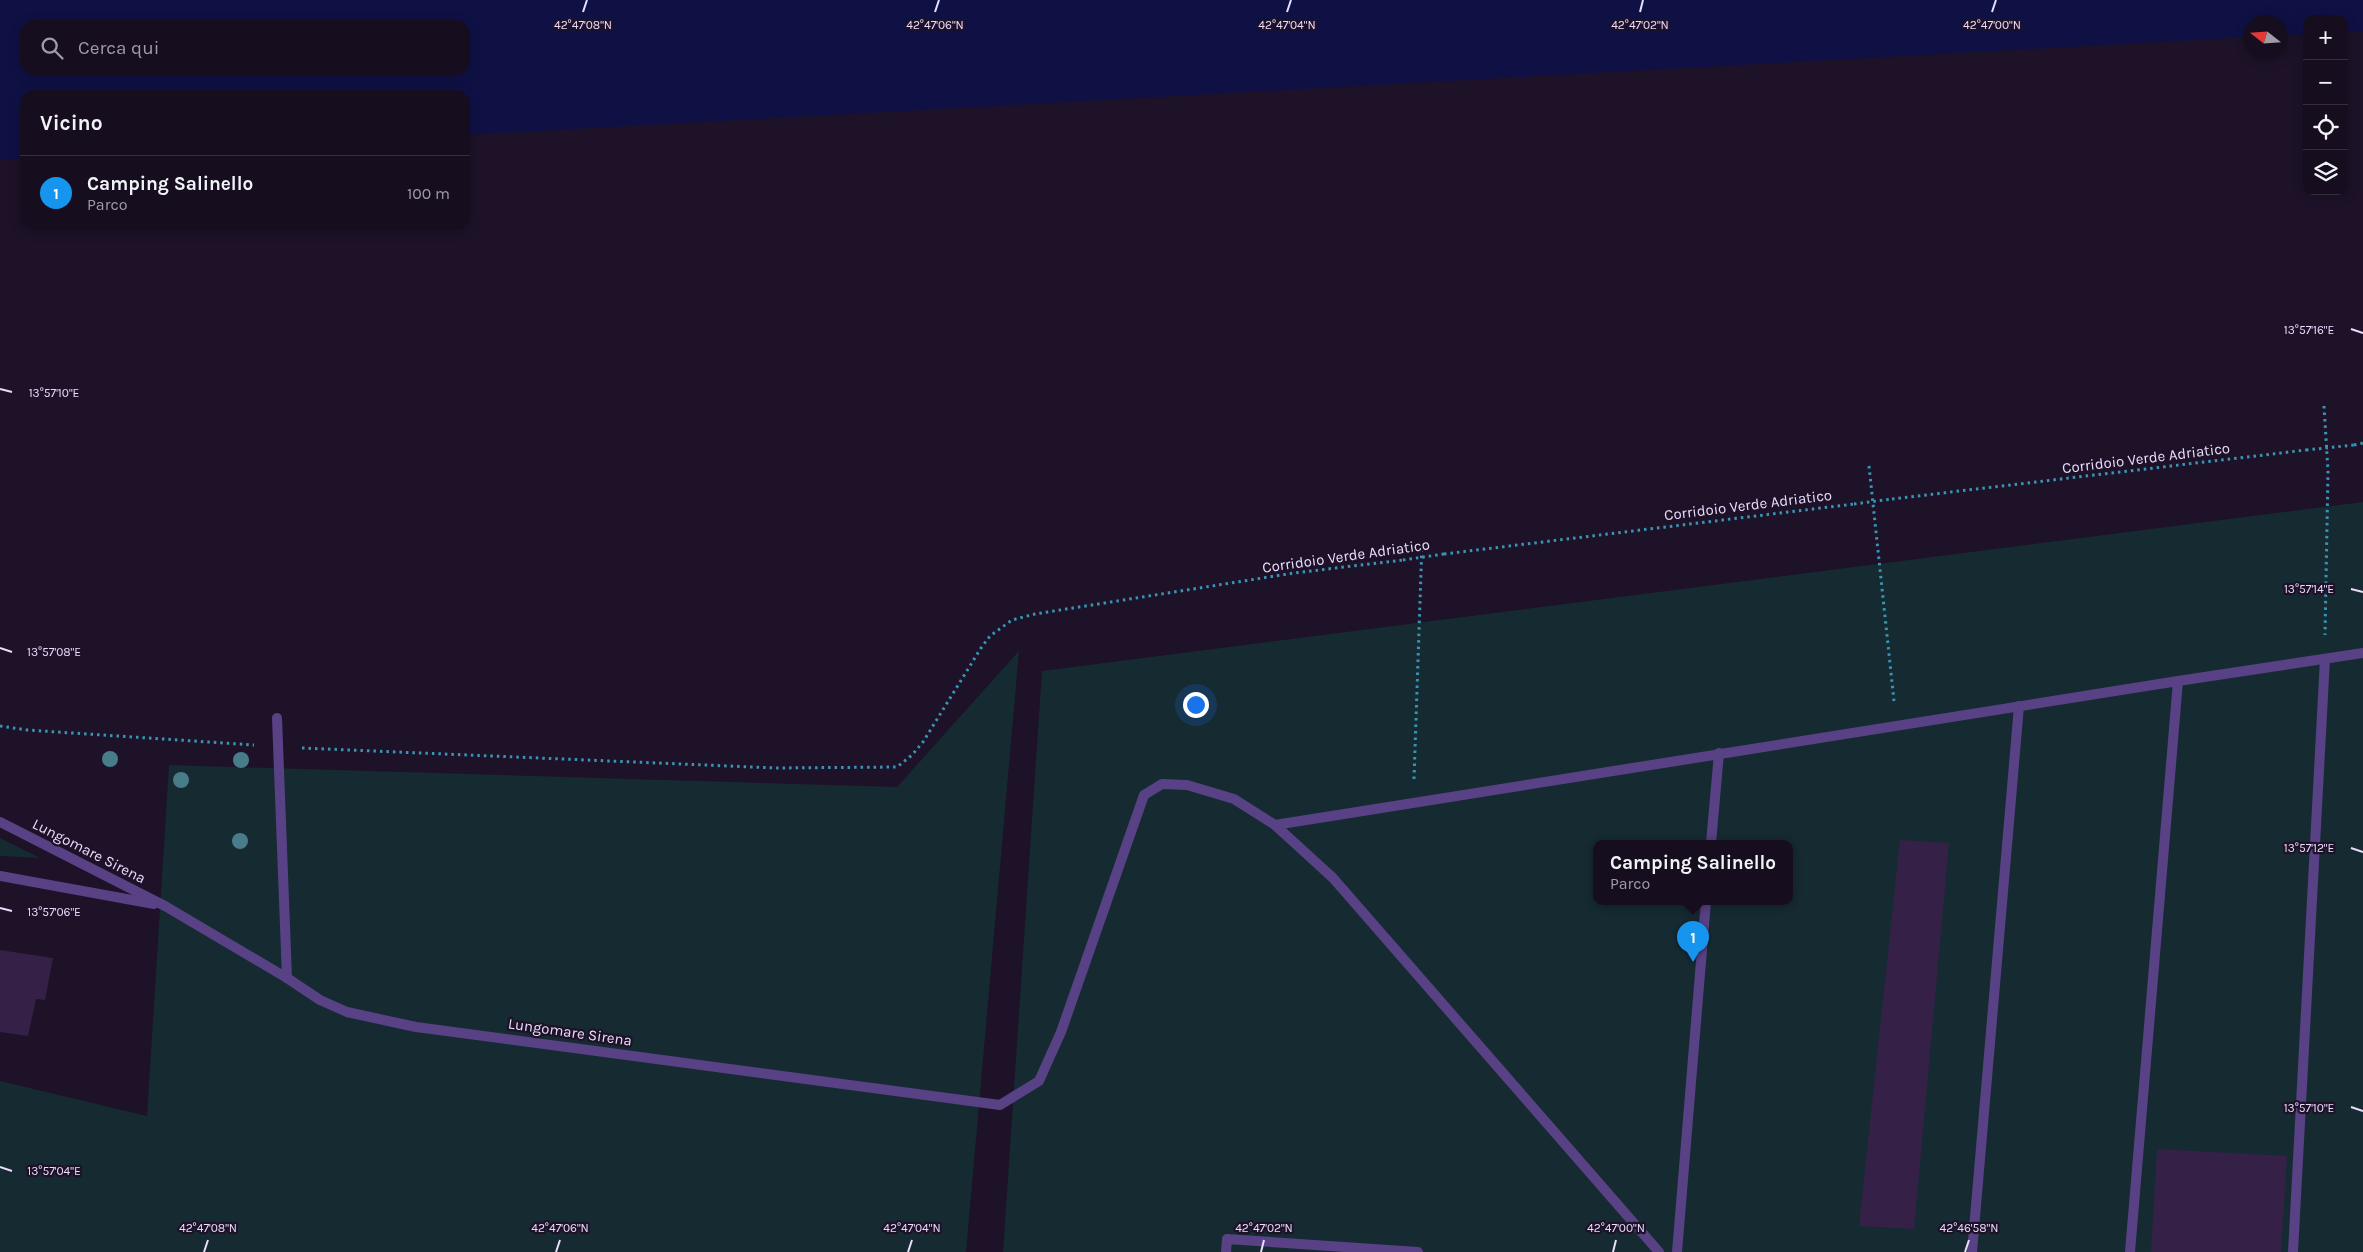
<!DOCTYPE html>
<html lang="it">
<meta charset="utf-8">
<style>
body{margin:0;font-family:Karla,sans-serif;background:#1f1727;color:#f1f3f6}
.controls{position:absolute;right:15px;top:15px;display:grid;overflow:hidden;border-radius:10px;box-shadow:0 2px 12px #0003}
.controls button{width:45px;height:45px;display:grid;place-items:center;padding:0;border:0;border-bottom:1px solid #352e3c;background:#160e1e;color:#f1f3f6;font:25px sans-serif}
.compass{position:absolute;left:2243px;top:15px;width:45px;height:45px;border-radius:50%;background:#160e1e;box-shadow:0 2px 12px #0003;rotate:287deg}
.you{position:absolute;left:1195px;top:704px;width:18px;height:18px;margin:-12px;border:4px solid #fff;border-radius:50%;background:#1a73e8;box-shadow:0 0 0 8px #1a73e833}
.badge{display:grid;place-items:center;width:32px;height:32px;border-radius:50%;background:#1695ef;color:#fff;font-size:16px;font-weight:700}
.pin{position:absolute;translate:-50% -41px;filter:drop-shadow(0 1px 2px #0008)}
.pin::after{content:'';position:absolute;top:26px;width:18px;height:15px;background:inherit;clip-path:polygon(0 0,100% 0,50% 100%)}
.popup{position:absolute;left:1593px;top:840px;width:200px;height:65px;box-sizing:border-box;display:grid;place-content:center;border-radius:10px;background:#160e1e;filter:drop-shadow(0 1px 4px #0005);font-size:16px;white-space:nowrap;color:#9e9ca4}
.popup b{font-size:19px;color:#f1f3f6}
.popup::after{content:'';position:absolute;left:50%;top:100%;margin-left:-10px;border:10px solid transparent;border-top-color:#160e1e}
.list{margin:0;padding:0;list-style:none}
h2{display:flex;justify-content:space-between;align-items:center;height:65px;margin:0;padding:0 20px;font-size:21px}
h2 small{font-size:16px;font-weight:400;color:#9e9ca4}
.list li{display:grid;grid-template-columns:32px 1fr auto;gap:15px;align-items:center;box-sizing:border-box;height:75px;padding:0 20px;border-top:1px solid #352e3c}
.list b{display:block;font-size:19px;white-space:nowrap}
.list p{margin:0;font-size:16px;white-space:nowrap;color:#9e9ca4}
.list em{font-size:16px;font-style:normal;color:#9e9ca4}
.icon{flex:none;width:28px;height:28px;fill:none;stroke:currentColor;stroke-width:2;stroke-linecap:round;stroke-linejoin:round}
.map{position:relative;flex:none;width:2363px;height:1252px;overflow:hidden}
.search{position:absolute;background:#160e1e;box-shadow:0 2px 12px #0003;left:20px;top:20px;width:450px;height:55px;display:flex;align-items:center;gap:12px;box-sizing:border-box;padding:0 18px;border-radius:15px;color:#9e9ca4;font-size:19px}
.panel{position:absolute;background:#160e1e;box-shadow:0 2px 12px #0003;left:20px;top:90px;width:450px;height:140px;border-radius:15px}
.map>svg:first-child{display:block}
.green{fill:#162a32;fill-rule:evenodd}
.water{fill:#0f1145;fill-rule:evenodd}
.building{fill:#352048}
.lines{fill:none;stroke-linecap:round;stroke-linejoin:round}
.path{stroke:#3995b4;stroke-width:3;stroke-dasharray:2.5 4;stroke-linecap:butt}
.service{stroke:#584184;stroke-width:10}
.path-bridge{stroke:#3995b4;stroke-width:3;stroke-dasharray:2.5 4;stroke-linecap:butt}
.tree{fill:#487c89}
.ticks{fill:none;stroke:#eadcfd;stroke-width:2}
.labels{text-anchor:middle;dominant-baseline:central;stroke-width:4.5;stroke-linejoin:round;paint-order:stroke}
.street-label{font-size:15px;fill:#eadcfd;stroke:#1d1228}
.ticks-label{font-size:12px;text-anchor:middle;fill:#eadcfd;stroke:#1d1228;stroke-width:4.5;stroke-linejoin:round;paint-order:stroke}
</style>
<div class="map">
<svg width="2363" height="1252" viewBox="0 0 2363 1252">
<rect width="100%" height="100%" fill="#1d1228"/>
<!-- green -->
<g class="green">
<path d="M2363,502V1252H1003L1042,671ZM1597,843H1789V901H1597Z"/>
<path d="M1019,651L966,1252H0V1081L147,1116L169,765L897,787Z"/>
<path d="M0,838L40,858L0,856Z"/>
</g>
<!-- water -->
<path class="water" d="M0,0H2363V31L2344,32V19H2307V34L2281,36L2280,22H2250V37L465,135V95H25V158L0,160ZM25,25H465V70H25Z"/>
<!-- building -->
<g class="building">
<path d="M1900,840L1949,843L1914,1229L1859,1226Z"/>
<path d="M0,950L53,958L45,1000L36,999L28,1036L0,1032Z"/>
<path d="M2157,1149L2287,1156L2281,1252H2151Z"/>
</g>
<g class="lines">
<!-- path -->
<g class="path">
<path d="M2324,406L2328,471L2325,635"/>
<path d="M2354,445L2363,443"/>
<path d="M1869,466L1894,701"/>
<path d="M1892,499L2306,450"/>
<path d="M1444,554L1854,504"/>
<path d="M0,726L27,730L254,745"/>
<path d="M302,748L776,768L897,767L912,755L923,742L981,648L990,636L1012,620L1035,614L1294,573L1403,560"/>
<path d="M1414,779L1422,543"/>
</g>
<!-- service -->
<g class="service">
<path d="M2178,681L2363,653"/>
<path d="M277,718L287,978"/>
<path d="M0,822L165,906L287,978L320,1000L347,1012L416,1027L1000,1105L1039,1081L1061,1032L1144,795L1162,784L1187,785L1234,799L1275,825L1333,878L1659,1252"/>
<path d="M1275,825L2178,681L2130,1252"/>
<path d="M1711,843L1719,753"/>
<path d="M0,876L154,904"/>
<path d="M1226,1252L1227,1239L1418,1252"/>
<path d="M1677,1252L1706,901"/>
<path d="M1972,1252L2019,706"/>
<path d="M2293,1252L2325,659"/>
</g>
<!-- path-bridge -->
<g class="path-bridge">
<path d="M2306,450L2354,445"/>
<path d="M1854,504L1892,499"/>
<path d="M1403,560L1444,554"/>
</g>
</g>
<!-- trees -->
<g class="tree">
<circle cx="110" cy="759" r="8"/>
<circle cx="241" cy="760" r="8"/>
<circle cx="181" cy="780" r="8"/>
<circle cx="240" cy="841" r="8"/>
</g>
<!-- ticks -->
<path class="ticks" d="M583,12L587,0M935,12L939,0M1287,12L1291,0M1640,12L1643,0M1992,12L1996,0M2351,329L2363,333M0,389L12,392M2351,589L2363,592M0,648L12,652M2351,848L2363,852M0,908L12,911M2351,1107L2363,1111M0,1167L12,1171M204,1252L208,1240M556,1252L560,1240M908,1252L912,1240M1261,1252L1264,1240M1613,1252L1616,1240M1965,1252L1969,1240"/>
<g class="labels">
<!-- street labels -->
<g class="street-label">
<text transform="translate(2146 458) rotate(-7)">Corridoio Verde Adriatico</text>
<text transform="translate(1748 505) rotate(-7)">Corridoio Verde Adriatico</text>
<text transform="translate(1346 556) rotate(-8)">Corridoio Verde Adriatico</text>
<text transform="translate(89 851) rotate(27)">Lungomare Sirena</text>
<text transform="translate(570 1032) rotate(8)">Lungomare Sirena</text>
</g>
</g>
<g class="ticks-label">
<text x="583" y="29">42°47'08"N</text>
<text x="935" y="29">42°47'06"N</text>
<text x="1287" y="29">42°47'04"N</text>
<text x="1640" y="29">42°47'02"N</text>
<text x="1992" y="29">42°47'00"N</text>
<text x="2309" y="334">13°57'16"E</text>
<text x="54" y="397">13°57'10"E</text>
<text x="2309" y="593">13°57'14"E</text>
<text x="54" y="656">13°57'08"E</text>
<text x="2309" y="852">13°57'12"E</text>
<text x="54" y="916">13°57'06"E</text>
<text x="2309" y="1112">13°57'10"E</text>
<text x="54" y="1175">13°57'04"E</text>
<text x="208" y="1232">42°47'08"N</text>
<text x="560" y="1232">42°47'06"N</text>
<text x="912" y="1232">42°47'04"N</text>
<text x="1264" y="1232">42°47'02"N</text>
<text x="1616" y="1232">42°47'00"N</text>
<text x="1969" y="1232">42°46'58"N</text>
</g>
</svg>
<div class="controls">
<button>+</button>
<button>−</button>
<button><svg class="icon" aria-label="locate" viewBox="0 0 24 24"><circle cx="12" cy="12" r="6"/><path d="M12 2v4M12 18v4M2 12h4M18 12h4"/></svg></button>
<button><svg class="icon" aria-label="layers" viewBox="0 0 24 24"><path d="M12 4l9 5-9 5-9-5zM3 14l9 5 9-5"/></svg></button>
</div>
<svg class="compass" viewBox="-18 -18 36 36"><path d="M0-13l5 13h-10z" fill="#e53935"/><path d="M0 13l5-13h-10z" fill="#9e9ca4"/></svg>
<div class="you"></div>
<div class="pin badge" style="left:1693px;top:962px">1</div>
<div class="popup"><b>Camping Salinello</b>Parco</div>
<div class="search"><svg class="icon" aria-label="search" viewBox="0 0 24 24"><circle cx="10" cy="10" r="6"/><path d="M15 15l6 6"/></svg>Cerca qui</div>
<section class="panel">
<h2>Vicino<small></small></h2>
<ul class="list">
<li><span class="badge">1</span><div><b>Camping Salinello</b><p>Parco</p></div><em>100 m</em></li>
</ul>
</section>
</div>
